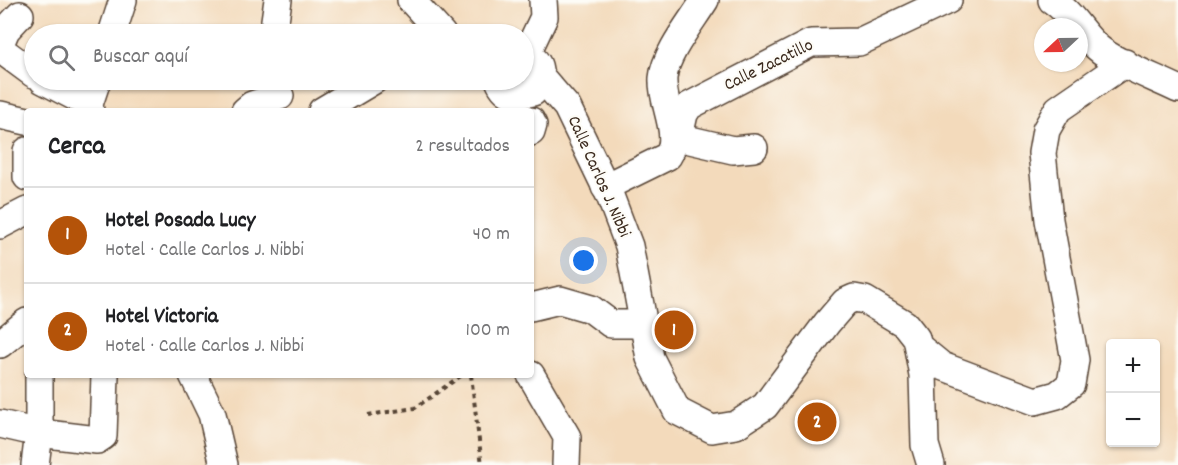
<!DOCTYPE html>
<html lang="es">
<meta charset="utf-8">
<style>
body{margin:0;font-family:Dekko,sans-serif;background:#f6f6f6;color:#202124}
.controls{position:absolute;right:18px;bottom:18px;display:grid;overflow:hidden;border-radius:6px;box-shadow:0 2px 4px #0004}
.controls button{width:54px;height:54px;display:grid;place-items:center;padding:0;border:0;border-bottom:2px solid #e0e0e0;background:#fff;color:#202124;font:30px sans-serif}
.compass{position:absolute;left:1034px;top:18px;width:54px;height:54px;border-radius:50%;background:#fff;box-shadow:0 2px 4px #0004;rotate:248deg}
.you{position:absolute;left:584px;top:261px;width:21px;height:21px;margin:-15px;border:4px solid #fff;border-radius:50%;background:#1a73e8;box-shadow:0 0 0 9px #1a73e833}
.badge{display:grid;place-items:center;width:39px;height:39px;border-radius:50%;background:#b45309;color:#fff;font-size:20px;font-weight:700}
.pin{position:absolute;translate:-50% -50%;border:3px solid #fff;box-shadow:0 2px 6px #0006}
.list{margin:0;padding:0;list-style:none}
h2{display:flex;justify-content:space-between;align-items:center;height:78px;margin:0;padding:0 24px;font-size:26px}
h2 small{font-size:20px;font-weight:400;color:#757577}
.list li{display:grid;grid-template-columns:39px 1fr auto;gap:18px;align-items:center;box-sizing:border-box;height:96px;padding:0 24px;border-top:2px solid #e0e0e0}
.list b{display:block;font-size:22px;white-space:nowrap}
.list p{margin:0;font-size:20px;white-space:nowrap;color:#757577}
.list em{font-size:20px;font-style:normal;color:#757577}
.icon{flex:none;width:33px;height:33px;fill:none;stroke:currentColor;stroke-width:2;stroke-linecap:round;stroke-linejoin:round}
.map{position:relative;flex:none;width:1178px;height:465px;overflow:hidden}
.search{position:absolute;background:#fff;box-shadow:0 2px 4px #0004;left:24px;top:24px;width:510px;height:66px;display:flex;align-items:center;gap:15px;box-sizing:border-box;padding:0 21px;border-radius:33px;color:#757577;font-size:22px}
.panel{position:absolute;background:#fff;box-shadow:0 2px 4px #0004;left:24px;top:108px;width:510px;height:270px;border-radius:6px}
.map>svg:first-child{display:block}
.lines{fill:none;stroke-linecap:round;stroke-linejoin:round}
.minor-casing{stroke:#574436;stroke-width:30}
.path{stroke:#574436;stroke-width:4;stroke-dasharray:4.5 4.5;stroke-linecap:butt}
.minor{stroke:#fff;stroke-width:27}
.labels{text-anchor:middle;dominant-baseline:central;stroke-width:4.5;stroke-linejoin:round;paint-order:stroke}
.street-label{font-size:18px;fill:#3b2a1e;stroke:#fdfcf7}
</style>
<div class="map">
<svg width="1178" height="465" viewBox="0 0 1178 465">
<rect width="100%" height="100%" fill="#fdfcf7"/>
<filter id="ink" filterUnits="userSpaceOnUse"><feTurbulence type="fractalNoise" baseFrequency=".0167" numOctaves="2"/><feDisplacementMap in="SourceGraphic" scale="12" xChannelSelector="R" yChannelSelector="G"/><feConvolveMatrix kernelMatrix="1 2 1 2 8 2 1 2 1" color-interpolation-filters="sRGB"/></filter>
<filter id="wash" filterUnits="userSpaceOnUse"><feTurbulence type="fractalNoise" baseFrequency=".008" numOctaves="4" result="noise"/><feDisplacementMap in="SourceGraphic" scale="24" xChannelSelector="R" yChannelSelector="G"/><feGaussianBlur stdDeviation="1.35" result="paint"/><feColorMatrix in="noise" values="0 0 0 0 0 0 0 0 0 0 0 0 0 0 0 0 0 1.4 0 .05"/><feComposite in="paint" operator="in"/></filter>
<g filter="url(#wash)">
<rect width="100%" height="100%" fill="#f3dabb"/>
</g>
<g filter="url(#ink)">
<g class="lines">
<defs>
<g id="minor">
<path d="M411,0L442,34"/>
<path d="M1052,0C1073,14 1080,32 1098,48C1115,63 1156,78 1178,89"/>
<path d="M112,34L123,0"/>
<path d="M273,34L278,0"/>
<path d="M0,44L6,30L20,15"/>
<path d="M0,49L34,74"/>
<path d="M526,55L544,17L543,0"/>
<path d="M541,77L567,107L610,196L629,246L650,358L677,411L712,429L736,425L765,406L827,323L845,302L854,298L865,300L905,324L916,338L923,375L925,445L931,465"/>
<path d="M43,80L89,104"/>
<path d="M499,80C506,97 517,96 533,92C541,76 544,61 524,55"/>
<path d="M90,111L89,104L97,80"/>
<path d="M245,111L252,105L280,96"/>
<path d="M322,111L374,80"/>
<path d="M0,115L27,121"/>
<path d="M531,121L533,125L531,132"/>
<path d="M673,136L733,150L754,148"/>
<path d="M679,137L684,114L689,106L811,43L859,42L948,0"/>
<path d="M27,151V177"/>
<path d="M605,187L668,156C682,135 661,103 663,78C665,54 692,21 705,0"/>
<path d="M0,225L27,211"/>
<path d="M531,307L560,300L591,309L611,324H642"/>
<path d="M0,344L27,322"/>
<path d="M920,348L942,366L1035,401L1057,395L1071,384L1075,360L1049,220L1042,153L1046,130L1058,109L1125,63"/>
<path d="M193,375L212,414L224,465"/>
<path d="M531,375L567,437L566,465"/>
<path d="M0,424L39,433L97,440L103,436L105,375"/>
<path d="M35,465L39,433V375"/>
</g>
</defs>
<!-- minor casing -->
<use href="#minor" class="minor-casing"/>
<!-- path -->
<g class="path">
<path d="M471,375L482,465"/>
<path d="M368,415L415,408L462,375"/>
</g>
<!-- minor -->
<use href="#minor" class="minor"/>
</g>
</g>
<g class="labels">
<!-- street labels -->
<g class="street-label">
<text transform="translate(769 66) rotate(-26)">Calle Zacatillo</text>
<text transform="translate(598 177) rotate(66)">Calle Carlos J. Nibbi</text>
</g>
</g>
</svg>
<div class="controls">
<button>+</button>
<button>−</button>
</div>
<svg class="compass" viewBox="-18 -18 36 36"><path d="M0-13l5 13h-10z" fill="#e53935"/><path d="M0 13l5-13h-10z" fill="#757577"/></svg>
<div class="you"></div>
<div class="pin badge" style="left:674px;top:330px">1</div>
<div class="pin badge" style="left:817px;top:422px">2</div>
<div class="search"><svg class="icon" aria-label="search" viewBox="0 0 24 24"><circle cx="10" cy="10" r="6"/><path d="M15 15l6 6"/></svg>Buscar aquí</div>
<section class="panel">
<h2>Cerca<small>2 resultados</small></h2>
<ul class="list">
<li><span class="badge">1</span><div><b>Hotel Posada Lucy</b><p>Hotel · Calle Carlos J. Nibbi</p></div><em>40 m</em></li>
<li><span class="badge">2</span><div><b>Hotel Victoria</b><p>Hotel · Calle Carlos J. Nibbi</p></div><em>100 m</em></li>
</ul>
</section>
</div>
